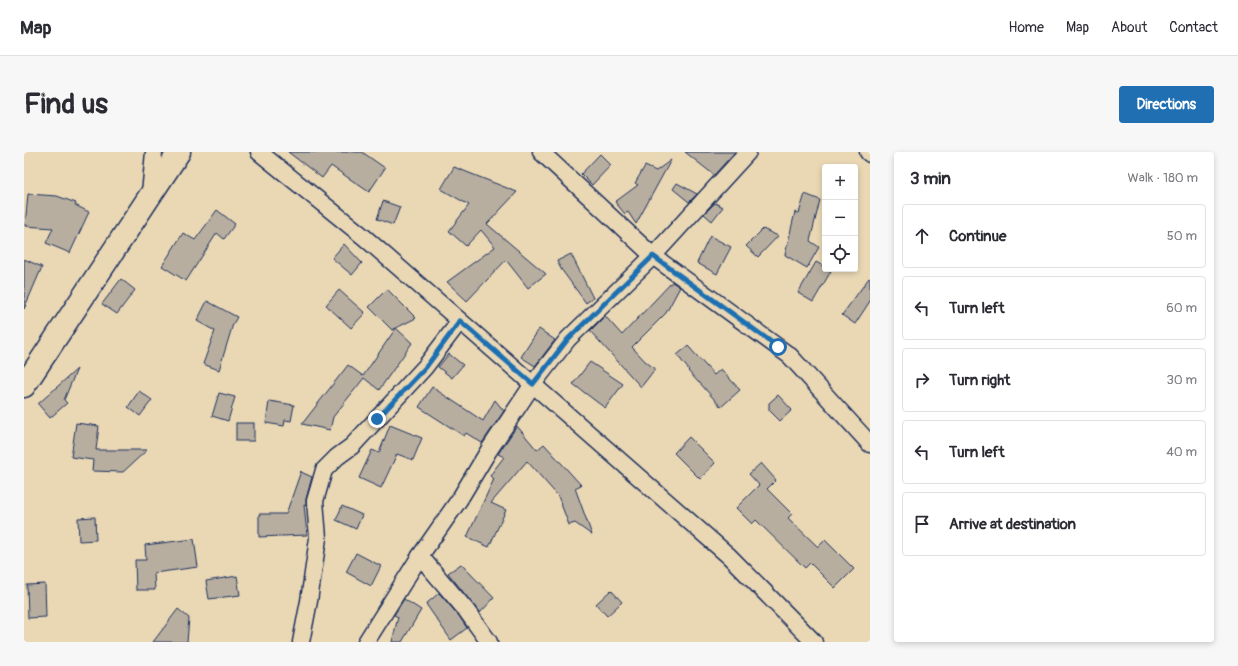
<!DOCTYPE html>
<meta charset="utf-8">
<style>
body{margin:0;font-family:Pangolin,sans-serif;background:#f7f7f7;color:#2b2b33}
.controls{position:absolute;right:12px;top:12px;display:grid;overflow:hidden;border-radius:4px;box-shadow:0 2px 6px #0003}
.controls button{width:36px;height:36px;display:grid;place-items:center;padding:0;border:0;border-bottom:1px solid #e1e1e2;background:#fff;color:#2b2b33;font:20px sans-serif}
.stop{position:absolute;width:12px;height:12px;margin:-9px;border:3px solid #1f6fb2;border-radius:50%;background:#fff}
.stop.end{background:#1f6fb2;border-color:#fff;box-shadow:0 1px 4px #0008}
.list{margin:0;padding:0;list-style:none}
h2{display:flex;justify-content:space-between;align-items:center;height:52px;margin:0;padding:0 16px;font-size:17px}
h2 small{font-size:13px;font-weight:400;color:#7c7c81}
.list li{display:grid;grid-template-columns:26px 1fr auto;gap:12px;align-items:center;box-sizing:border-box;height:64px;margin:0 8px 8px;padding:0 8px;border:1px solid #e1e1e2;border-radius:4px}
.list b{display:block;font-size:15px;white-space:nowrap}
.list em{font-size:13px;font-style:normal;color:#7c7c81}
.icon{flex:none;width:22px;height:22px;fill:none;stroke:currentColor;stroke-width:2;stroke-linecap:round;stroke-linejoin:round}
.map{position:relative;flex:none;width:846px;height:490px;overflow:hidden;border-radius:4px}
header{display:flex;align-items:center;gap:24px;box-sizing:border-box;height:56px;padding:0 20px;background:#fff;border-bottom:1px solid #e1e1e2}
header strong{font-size:19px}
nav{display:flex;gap:22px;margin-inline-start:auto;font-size:14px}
.intro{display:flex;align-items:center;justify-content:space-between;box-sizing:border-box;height:96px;padding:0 24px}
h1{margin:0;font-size:28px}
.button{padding:10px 18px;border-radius:4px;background:#1f6fb2;color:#fff;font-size:14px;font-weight:700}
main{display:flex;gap:24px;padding:0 24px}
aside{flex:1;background:#fff;border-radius:4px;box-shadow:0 2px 6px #0003}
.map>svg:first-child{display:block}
.building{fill:#b7aea0;stroke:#1b2f5e}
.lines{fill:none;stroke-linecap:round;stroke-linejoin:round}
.street-casing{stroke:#1b2f5e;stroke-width:19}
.secondary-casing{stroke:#1b2f5e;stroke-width:25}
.street{stroke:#ead8b5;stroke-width:16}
.secondary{stroke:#ead8b5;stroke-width:22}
.route{stroke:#1f6fb2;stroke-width:5}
</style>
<header>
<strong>Map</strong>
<nav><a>Home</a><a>Map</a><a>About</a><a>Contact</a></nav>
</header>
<div class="intro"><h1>Find us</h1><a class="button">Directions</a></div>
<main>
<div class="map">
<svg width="846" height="490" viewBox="0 0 846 490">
<rect width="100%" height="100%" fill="#ead8b5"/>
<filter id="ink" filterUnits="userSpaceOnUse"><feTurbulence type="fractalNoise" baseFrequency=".025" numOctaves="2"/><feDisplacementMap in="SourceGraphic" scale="8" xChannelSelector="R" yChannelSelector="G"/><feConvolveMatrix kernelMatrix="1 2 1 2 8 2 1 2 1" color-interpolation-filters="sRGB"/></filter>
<g filter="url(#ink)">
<!-- building -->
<g class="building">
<path d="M264,0H338L361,16L345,40L307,14L298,26Z"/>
<path d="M661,0H711L690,23Z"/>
<path d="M576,2L587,13L568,33L557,22Z"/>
<path d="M647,8L612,72L604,60L601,62L591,50L614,33L611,31L621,14L632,19Z"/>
<path d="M430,15L493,40L463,72L522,122L504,136L482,108L443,149L423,130L471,95L457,78L442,94L425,79L445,53L417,37Z"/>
<path d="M653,31L673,42L665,50L649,37Z"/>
<path d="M4,42L33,44L52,51L51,53L65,60L46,101L22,91L29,76L1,74Z"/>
<path d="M781,42L796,48L786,89L795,95L783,116L761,103L771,60L775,61Z"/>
<path d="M359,49L376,55L369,73L353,67Z"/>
<path d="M691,51L699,55L688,69L680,62Z"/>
<path d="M193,58L211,72L200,87L193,81L162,129L138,114L159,81L171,88Z"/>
<path d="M739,77L754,84L734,105L722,94Z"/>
<path d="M686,84L707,95L693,122L673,111Z"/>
<path d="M320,92L338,111L328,123L308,106Z"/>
<path d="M547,102L569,146L562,151L537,117L533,109Z"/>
<path d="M0,107L18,115L0,157Z"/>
<path d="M792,110L801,115V117L807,119L789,150L774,141Z"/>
<path d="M845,126L846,127V149L831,172L818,163Z"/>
<path d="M97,127L111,138L93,162L78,152Z"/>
<path d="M648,130L656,135L642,161L608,195L621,209L631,217L617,235L566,179L581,164L598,183Z"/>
<path d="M363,137L392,166L368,178L345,155Z"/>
<path d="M315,138L341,161L327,176L302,153Z"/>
<path d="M183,149L213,165L209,172L195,218L179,212L191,179L173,169Z"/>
<path d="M372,176L388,191L355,238L340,226L309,265L306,278L278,272L324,213L339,224Z"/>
<path d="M515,177L531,188L511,214L497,205Z"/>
<path d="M664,194L690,223L697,217L716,238L697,255L675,230V231L664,219L665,218L653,203Z"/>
<path d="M425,202L439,213L428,226L414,215Z"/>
<path d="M566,210L599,232L581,256L549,232Z"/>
<path d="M53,217L40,248L43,251L26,266L14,252Z"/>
<path d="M408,235L459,269L471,248L480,259L458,291L442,281L440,284L395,255Z"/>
<path d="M115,239L128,248L116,264L104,255Z"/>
<path d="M195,241L211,245L204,269L188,264Z"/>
<path d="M754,243L768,258L756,269L745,258V251Z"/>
<path d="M245,249L270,253L267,269L261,268L260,274L242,271Z"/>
<path d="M52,271L75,274L72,298H123L99,320L68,319L69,308L47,305Z"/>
<rect x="212" y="271" width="18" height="18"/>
<path d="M366,273L398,286L389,308L373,302L357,336L335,326L348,298L355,301Z"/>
<path d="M493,274L513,298L520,292L557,333L551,336L568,383L551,371L545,373L534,344L503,309L467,351L482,358L465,395L443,385L470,327L466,324L470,318L480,305L474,302Z"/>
<path d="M665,285L691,311L676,327L650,301Z"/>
<path d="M737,311L752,328L743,337L768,362L764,366L794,395L801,388L830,417L811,436L786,411L781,416L732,368L728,372L712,356L735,333L725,322Z"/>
<path d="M277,319V320L288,325L282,347V354L280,353L283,383L235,385V362H262Z"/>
<path d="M318,354L338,363L332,377L312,368Z"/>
<path d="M71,365L72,388L55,389L54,366Z"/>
<path d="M170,387L174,415L130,421L131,438H112L111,408H122L121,393Z"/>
<path d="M332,401L357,414L347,434L322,420Z"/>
<path d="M437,412L470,446L456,461L424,421Z"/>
<path d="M213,424L216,443L185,447L182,429Z"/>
<path d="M21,432L22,465L4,466L3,433Z"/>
<path d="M587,438L598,450L583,464L572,452Z"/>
<path d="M415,441L435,464L443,476L427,488L402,452Z"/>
<path d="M380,447L397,458L378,490H368L374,465L370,463Z"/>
<path d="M154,457L165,466L163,490H129Z"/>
</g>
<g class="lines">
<defs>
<g id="street">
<path d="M235,0L340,85L705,404L790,490"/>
<path d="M517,0L629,104L766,204L846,292"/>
<path d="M844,0L846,2"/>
<path d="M126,42L130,0"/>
<path d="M396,404L442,458L465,490"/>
<path d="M277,490L285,449L294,386L291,349L300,318L313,305L328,294L401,215L436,169"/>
<path d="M342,490L396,404L435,348L465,298L509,232L544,187L629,104L724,0"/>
</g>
<path id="secondary" d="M0,234L155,0"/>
</defs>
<!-- street casing -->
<use href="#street" class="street-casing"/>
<!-- secondary casing -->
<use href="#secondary" class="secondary-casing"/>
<!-- street -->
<use href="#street" class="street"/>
<!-- secondary -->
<use href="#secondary" class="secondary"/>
</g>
</g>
<g class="lines" filter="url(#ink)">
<!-- route -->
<path class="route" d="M353,267L402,215L436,169L509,232L544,187L629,104L754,195"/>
</g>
</svg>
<div class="controls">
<button>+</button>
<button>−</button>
<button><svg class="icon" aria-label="locate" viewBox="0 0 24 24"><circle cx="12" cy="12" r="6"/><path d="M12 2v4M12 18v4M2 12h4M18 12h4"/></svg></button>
</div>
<div class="stop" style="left:754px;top:195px"></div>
<div class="stop end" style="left:353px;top:267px"></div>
</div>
<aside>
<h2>3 min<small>Walk · 180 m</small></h2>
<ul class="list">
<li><svg class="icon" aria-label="ahead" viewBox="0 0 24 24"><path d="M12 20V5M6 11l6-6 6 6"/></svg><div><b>Continue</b></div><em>50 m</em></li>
<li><svg class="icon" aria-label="left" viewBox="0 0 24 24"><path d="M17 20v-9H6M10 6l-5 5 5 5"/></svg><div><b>Turn left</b></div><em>60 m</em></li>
<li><svg class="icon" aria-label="right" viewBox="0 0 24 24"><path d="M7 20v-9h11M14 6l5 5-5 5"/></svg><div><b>Turn right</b></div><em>30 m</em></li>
<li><svg class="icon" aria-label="left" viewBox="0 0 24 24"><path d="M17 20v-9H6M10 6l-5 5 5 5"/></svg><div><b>Turn left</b></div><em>40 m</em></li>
<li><svg class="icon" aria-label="arrive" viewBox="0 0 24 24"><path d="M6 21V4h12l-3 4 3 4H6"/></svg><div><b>Arrive at destination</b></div></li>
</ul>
</aside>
</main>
